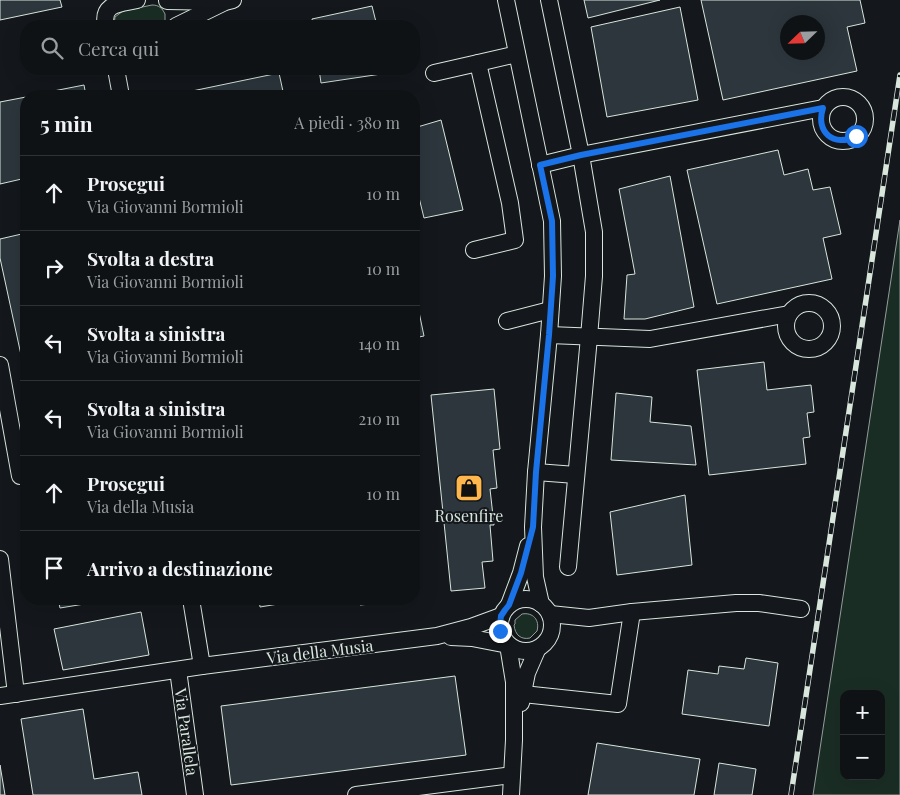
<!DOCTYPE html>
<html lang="it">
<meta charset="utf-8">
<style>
body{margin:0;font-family:"Playfair Display",serif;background:#1d2022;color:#f1f3f6}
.controls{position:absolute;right:15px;bottom:15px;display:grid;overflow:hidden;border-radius:10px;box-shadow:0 5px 20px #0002}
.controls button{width:45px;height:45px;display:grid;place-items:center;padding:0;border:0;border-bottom:1px solid #2f3234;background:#0f1215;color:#f1f3f6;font:25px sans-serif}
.compass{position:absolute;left:780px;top:15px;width:45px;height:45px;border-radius:50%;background:#0f1215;box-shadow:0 5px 20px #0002;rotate:247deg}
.stop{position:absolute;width:15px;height:15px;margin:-11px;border:4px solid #1a73e8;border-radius:50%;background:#fff}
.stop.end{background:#1a73e8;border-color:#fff;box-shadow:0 1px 5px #0008}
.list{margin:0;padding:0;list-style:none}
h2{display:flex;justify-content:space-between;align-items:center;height:65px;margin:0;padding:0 20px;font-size:21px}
h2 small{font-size:16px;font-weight:400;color:#9b9ea0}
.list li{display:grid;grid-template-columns:32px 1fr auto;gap:15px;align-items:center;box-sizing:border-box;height:75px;padding:0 20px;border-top:1px solid #2f3234}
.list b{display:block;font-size:19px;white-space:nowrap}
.list p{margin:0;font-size:16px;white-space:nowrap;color:#9b9ea0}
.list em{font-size:16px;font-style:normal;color:#9b9ea0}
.icon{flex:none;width:28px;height:28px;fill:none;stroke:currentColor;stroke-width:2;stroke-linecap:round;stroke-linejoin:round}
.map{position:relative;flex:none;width:900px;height:795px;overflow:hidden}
.search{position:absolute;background:#0f1215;box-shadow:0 5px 20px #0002;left:20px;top:20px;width:400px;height:55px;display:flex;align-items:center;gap:12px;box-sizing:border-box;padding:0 18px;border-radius:20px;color:#9b9ea0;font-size:19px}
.panel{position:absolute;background:#0f1215;box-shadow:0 5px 20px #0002;left:20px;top:90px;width:400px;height:515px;border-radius:20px}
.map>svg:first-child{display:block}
.green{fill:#1a2d24;stroke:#939e99;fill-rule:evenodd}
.building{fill:#2c363c;stroke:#d8e6dc;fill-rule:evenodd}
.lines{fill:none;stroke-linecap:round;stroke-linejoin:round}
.minor-casing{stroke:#d8e6dc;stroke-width:18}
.minor{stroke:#14181c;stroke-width:16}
.rail-casing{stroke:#d8e6dc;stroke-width:5.5}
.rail{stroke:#14181c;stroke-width:4;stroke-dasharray:11;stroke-linecap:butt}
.route{stroke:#1a73e8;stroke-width:6}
.labels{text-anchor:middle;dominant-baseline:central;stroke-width:4;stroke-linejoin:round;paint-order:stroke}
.poi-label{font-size:16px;fill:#d8e6dc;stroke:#14181c}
.street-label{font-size:16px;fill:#d8e6dc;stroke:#14181c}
</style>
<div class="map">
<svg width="900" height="795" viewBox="0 0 900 795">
<rect width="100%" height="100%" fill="#14181c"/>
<!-- green -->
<g class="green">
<path d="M152,5C159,5 162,8 165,14V21L161,26H114L115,17L123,11Z"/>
<path d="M900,220V795H813ZM844,694H881V776H844Z"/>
<path d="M522,614C533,612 540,620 537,631L530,638C521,640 515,635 514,625L515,624V620Z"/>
</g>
<!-- building -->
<g class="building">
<path d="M0,0H60L62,7L0,20Z"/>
<path d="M584,0H660L588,18Z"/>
<path d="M701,0H860L865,23L847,27L857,71L723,100ZM788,22H818V52H788Z"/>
<path d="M372,6L377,26H313L312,19Z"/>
<path d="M680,7L698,100L607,117L591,27Z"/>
<path d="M319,69H387L388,73L321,83Z"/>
<path d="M279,73L284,96H168Z"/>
<path d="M84,85L86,96H28Z"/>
<path d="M372,91L373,96H359Z"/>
<path d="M26,97V178L0,184V102Z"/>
<path d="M441,120L463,210L424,218L414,177V128Z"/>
<path d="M778,150L784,175L808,169L813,190L830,187L841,234L823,238L832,279L717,304L687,170Z"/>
<path d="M670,176L694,307L645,319H624L627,275L635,274L619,189Z"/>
<path d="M26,233V378L0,258V239Z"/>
<path d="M414,288L424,336L414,338Z"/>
<path d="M764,362L767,390L811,385L814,412L807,413L810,437L803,438L806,464L709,475L697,370Z"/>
<path d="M494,389L500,449L493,450L497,488L490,489L494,525H490L493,561L482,562L485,588L451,591L431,395Z"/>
<path d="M616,393L652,397L650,422L691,426L696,465L611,460Z"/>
<path d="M685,495L692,565L617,575L610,512Z"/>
<path d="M58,599H115L60,608Z"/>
<path d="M259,599H309L260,607Z"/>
<path d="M359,599H390L391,602L360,605Z"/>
<path d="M141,612L149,655L63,670L54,629Z"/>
<path d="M746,658L778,663L769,726L682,714L688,670L718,674L719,666L744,669Z"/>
<path d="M455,676L466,755L231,785L221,706Z"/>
<path d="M83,709L94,779L138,772L142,795H33L21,719Z"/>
<path d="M597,743L700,759L694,795H588Z"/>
<path d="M719,763L756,769L752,795H714Z"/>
<path d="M0,765L5,795H0Z"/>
</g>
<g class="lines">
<defs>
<g id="minor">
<path d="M506,0L552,221L553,276L549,335L536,472L533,527L535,577L541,604"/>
<path d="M549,0L581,155L594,232V276L589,337L568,567"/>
<path d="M167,1L225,2L233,0"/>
<path d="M106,26C101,3 120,4 137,0"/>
<path d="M176,26L223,3"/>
<path d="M116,69L121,96"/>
<path d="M434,73L478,63"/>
<circle cx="843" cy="119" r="22"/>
<path d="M540,165L581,155L823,108"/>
<path d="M474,250L515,240L510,203L478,63L517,54"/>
<circle cx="809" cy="326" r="23"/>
<path d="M507,321L550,310"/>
<path d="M549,335L650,339L789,314"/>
<path d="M0,365L20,476"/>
<path d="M536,472L576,475"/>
<path d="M0,559L16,694"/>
<circle cx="526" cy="625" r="26"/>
<path d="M191,599L202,666"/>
<path d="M509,605L521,573L528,546"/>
<path d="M550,614L589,618L632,612L736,603H759L801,609"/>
<path d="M451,637L472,638L508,645L514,682V740L511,795"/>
<path d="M178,670L195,795"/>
<path d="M523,694L618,704L632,612"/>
<path d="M0,696L202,666L437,636L471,627L501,616"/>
<path d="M521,703L527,673L537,650"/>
<path d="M356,795L512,775"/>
</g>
</defs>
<!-- minor casing -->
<use href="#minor" class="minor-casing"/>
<!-- minor -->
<use href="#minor" class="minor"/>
<defs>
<path id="rail" d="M791,795L900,75"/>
</defs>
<!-- rail casing -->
<use href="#rail" class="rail-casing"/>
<!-- rail -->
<use href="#rail" class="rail"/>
</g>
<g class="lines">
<!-- route -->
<path class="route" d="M500,631V624L501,616L505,610L509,605L521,573L533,527L536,472L549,335L553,276L552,221L540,165L581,155L823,108C815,132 834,148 856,136"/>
</g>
<!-- icons -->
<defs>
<symbol id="shop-square" viewBox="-11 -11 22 22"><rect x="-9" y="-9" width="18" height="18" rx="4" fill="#ffb74d" stroke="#14181c"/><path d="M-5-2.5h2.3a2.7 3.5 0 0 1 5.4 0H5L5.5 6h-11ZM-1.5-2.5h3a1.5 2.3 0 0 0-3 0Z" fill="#111"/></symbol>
</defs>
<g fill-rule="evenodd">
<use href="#shop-square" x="453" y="472" width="32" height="32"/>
</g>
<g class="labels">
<!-- poi labels -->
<g class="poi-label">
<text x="469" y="515">Rosenfire</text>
</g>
<!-- street labels -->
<g class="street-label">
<text transform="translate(320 651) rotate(-7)">Via della Musia</text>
<text transform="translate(187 732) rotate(82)">Via Parallela</text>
</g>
</g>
</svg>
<div class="controls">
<button>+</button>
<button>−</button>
</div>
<svg class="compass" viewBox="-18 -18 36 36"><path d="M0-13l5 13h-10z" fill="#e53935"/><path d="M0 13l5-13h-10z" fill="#9b9ea0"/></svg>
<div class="stop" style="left:856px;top:136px"></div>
<div class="stop end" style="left:500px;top:631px"></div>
<div class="search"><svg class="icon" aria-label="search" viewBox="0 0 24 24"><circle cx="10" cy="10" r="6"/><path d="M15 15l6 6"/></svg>Cerca qui</div>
<section class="panel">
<h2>5 min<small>A piedi · 380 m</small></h2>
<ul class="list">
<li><svg class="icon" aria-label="ahead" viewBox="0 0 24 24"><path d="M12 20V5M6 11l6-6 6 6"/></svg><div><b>Prosegui</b><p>Via Giovanni Bormioli</p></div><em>10 m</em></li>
<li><svg class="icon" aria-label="right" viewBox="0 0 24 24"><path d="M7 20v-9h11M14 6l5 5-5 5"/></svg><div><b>Svolta a destra</b><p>Via Giovanni Bormioli</p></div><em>10 m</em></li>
<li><svg class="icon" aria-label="left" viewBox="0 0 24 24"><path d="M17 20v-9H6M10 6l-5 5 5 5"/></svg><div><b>Svolta a sinistra</b><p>Via Giovanni Bormioli</p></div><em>140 m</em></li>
<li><svg class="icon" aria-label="left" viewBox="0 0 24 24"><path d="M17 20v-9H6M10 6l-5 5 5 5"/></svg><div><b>Svolta a sinistra</b><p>Via Giovanni Bormioli</p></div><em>210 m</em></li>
<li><svg class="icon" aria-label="ahead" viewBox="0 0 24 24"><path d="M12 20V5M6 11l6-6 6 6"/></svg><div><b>Prosegui</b><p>Via della Musia</p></div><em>10 m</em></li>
<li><svg class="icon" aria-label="arrive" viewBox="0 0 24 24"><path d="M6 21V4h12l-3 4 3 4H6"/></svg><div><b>Arrivo a destinazione</b></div></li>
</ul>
</section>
</div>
